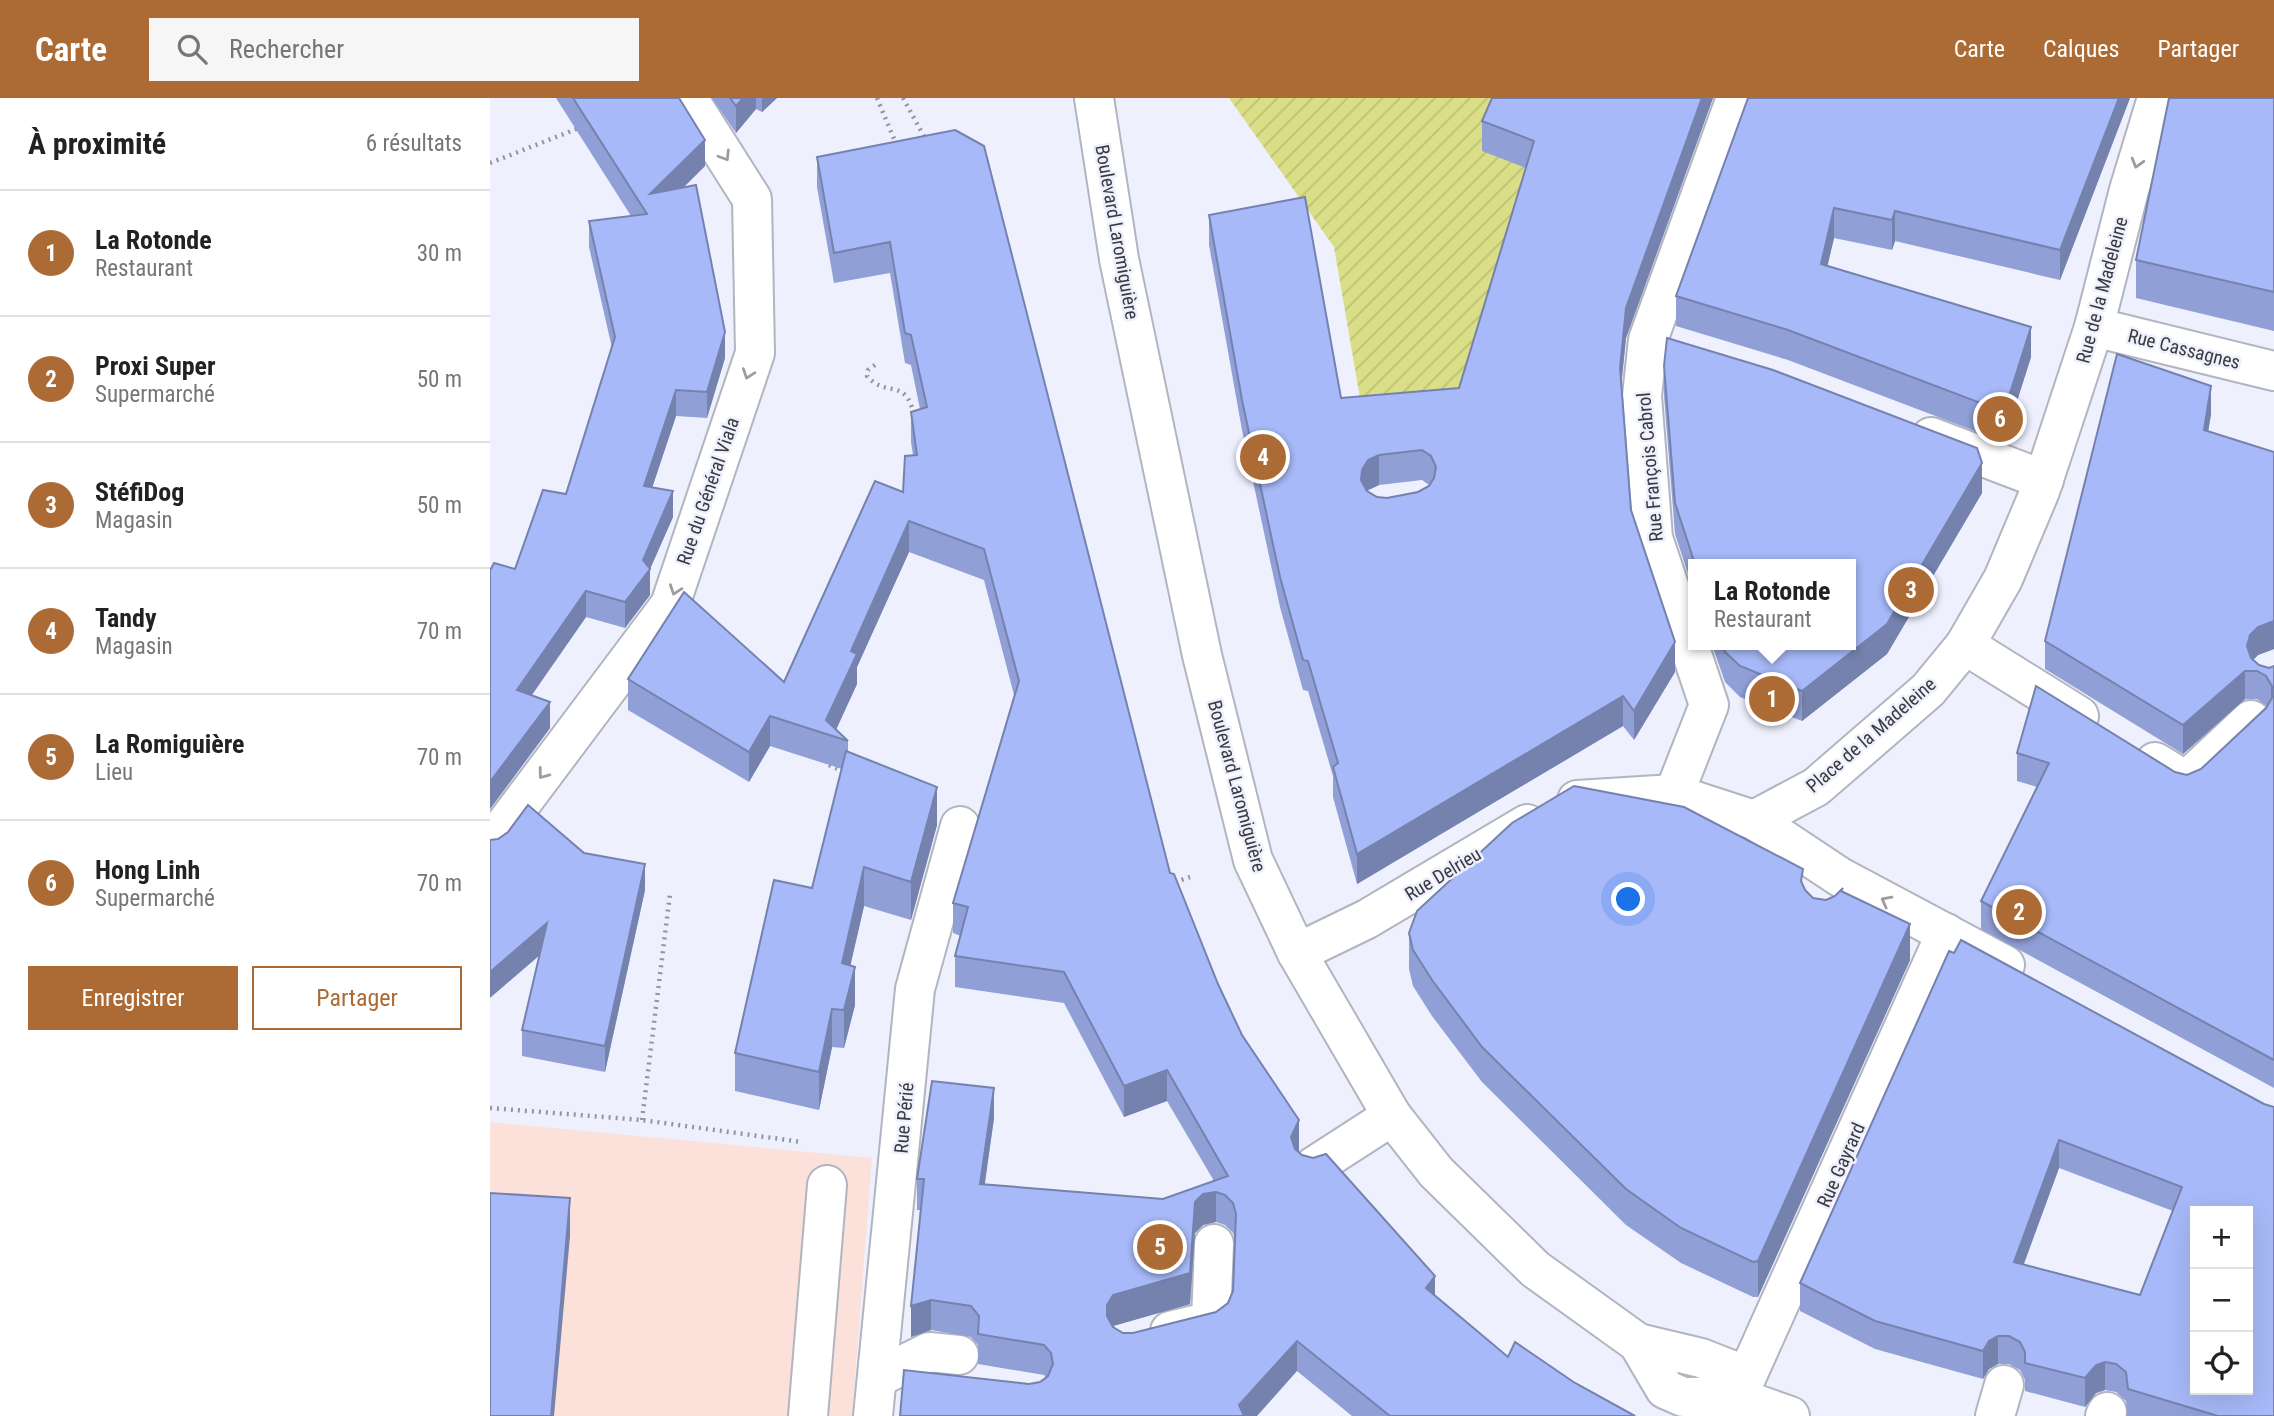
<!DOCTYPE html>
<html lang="fr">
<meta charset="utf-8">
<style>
body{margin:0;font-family:"Roboto Condensed",sans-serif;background:#f6f6f6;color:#222}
.controls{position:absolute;right:21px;bottom:21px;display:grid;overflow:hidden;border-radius:0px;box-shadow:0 7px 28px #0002}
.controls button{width:63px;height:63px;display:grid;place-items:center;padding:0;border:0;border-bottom:2px solid #e0e0e0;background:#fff;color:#222;font:35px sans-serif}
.you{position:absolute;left:1139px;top:802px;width:24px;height:24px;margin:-18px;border:5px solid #fff;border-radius:50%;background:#1a73e8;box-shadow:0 0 0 10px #1a73e833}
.badge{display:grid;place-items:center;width:46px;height:46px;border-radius:50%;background:#ac6b35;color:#fff;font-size:23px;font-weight:700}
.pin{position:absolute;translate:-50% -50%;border:4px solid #fff;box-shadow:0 2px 7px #0006}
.popup{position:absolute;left:1198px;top:461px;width:168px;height:91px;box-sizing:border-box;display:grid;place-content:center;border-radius:0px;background:#fff;filter:drop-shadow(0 2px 5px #0005);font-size:23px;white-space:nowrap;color:#767676}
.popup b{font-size:26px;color:#222}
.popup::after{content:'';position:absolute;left:50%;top:100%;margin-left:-14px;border:14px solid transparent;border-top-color:#fff}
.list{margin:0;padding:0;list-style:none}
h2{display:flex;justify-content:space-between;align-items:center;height:91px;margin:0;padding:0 28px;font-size:30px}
h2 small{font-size:23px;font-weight:400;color:#767676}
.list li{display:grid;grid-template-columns:46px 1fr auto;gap:21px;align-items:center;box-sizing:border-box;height:126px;padding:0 28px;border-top:2px solid #e0e0e0}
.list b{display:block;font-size:26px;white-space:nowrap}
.list p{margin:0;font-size:23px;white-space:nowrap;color:#767676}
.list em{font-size:23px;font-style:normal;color:#767676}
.actions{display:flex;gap:14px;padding:21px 28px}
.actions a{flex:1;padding:16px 0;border:2px solid #ac6b35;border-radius:0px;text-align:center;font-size:24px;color:#ac6b35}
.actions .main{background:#ac6b35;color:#fff}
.icon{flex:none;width:38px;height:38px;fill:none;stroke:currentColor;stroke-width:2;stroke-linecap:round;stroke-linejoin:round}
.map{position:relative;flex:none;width:1784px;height:1318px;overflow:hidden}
header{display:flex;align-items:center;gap:42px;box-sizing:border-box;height:98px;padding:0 35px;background:#ac6b35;color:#fff}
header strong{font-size:33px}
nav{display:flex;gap:38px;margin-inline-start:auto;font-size:24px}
.search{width:490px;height:63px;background:#f6f6f6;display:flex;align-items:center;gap:18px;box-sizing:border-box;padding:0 24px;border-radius:0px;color:#767676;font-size:26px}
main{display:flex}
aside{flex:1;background:#fff}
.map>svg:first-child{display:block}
.education{fill:#fbe1da}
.garden{fill:url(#garden-furrows)}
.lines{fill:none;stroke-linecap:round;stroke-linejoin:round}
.minor-casing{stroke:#b1b5c0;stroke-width:42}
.path{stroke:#93959d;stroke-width:4.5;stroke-dasharray:2 5;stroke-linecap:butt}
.minor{stroke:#fff;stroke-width:38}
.wall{fill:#909fd5;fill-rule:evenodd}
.shaded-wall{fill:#7582ae}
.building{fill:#a7b9f8;stroke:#7582ae;stroke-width:2;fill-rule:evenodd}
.oneway{stroke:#9c9d9f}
.labels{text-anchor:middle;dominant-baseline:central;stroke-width:5;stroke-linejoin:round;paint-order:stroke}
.street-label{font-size:19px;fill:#393b3f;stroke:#eef1fd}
</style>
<header>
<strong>Carte</strong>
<div class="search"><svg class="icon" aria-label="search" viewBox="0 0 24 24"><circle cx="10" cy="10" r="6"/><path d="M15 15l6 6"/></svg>Rechercher</div>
<nav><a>Carte</a><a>Calques</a><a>Partager</a></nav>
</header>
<main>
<aside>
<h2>À proximité<small>6 résultats</small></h2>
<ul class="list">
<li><span class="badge">1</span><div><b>La Rotonde</b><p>Restaurant</p></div><em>30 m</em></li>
<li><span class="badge">2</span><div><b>Proxi Super</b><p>Supermarché</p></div><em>50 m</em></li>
<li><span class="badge">3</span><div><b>StéfiDog</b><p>Magasin</p></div><em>50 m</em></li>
<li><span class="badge">4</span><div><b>Tandy</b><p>Magasin</p></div><em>70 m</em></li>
<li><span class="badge">5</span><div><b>La Romiguière</b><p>Lieu</p></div><em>70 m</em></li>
<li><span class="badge">6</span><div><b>Hong Linh</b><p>Supermarché</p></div><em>70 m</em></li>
</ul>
<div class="actions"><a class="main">Enregistrer</a><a>Partager</a></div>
</aside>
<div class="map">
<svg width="1784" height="1318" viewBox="0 0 1784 1318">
<defs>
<pattern id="garden-furrows" width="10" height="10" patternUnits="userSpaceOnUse" patternTransform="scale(1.75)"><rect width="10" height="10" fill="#dadf87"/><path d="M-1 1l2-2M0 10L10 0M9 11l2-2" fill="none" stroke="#bcc076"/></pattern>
</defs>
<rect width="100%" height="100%" fill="#eef1fd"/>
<!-- education -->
<path class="education" d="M0,1024L382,1060L362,1318H0Z"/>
<!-- garden -->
<path class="garden" d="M739,0H1015L1044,73L969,320L875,329L844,149Z"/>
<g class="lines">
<defs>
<g id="minor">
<path d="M604,0L629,161L712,557L763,762L807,855L902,1018L946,1074L1045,1171L1148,1245L1211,1260L1239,1271L1246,1299"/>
<path d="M1604,229L1784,273"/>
<path d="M1441,339L1554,382"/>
<path d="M1475,547L1589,618"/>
<path d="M1665,664L1696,683L1761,622"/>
<path d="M1184,696L1219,607L1163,440L1152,298L1158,242L1246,0"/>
<path d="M1087,702L1184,696L1264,722L1350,779L1515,867"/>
<path d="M1264,722L1326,689L1438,592L1475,547L1513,481L1550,393L1604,229L1639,92L1667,0"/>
<path d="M0,747L180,507L265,255L262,101L198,0"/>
<path d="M807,855L877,821L1037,726"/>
<path d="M823,1069L902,1018"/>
<path d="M680,1233L721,1223L724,1146"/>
<path d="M1148,1245L1175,1291L1193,1299H1246L1300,1318"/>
<path d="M387,1280L439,1254L469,1257"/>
<path d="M1243,1309L1456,835"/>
<path d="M318,1318L337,1087"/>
<path d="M383,1318L425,891L470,728"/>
<path d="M1505,1318L1514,1287"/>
<path d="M1615,1318L1617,1314"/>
</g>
</defs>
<!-- minor casing -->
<use href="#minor" class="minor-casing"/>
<!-- path -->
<g class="path">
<path d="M387,0L407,48"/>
<path d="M413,0L436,42"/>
<path d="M0,65L89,30"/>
<path d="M385,267L378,272L377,278C397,301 415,278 424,317"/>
<path d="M339,667L354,674"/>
<path d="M685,784L700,779"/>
<path d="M0,1010L152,1022L312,1044"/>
<path d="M152,1022L180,796"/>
</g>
<!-- minor -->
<use href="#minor" class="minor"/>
</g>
<!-- wall -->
<g class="wall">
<path d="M66,0H189L215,68L194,89L235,260L217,320L186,318L162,390L183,419L160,471V497L135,530L96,519L42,597L60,630L0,711L25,471L76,396L122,250L99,149V123L141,118Z"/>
<path d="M222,0H287L272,14L266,11L246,35Z"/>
<path d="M1002,0H1223L1136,240L1131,287L1141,412L1185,574L1144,642L1133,628L867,786L843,699V678L818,593L813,592L790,509L752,332L719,147V117L851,300L969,290L1036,70L992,53V23ZM932,382L939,387L928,394L897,400L887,399L877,393L889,387Z"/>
<path d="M1258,0H1640L1570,182L1405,143L1402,152L1344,140L1337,168L1541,259L1514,344L1298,262L1186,228V198Z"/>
<path d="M1784,0V233L1646,200V162Z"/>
<path d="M465,32L680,775L728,886L808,1054L945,1198L1018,1259L1085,1285L1145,1318H862L807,1273L539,1286L550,1284L556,1280L554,1277L488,1266V1247L481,1239L441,1232L421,1239L430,1112H427V1081L504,1020L495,1086L673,1101L724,1083L677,1003L634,1019L574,905L465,889V858L471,838L463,835V805L524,597L494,482L419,454L367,569V586L346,632L358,643V653L447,727L421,822L374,808L360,868L365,907L354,950L342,949L329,1012L245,993V955L322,790L352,671L280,648L259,684L138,612V581L294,584L413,394L423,357L421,344V314L430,311L421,267L415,265L400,175L344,185L327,89V59ZM726,1124L735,1127L743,1135L745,1142L743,1193L738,1205L726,1214L643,1235H633L623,1229V1228L700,1206L705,1135L713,1127Z"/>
<path d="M1174,268L1492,395L1397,556L1312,623L1250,599L1235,584L1222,547H1361V466H1203V491L1185,436L1174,298Z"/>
<path d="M1721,316L1718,333L1784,354V551L1768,557L1763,562L1769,567L1779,570L1784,568V990L1491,831V803L1547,689L1527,683V655L1685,674L1697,677L1711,671L1777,608L1767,601H1755L1693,656L1555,571V543Z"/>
<path d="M94,755L155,792L115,974L32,958V932L49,857Z"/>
<path d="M1313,788L1315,792L1323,800L1336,802L1345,798L1420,862L1268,1199H1263L1191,1165L1136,1127L992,984L942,918L923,888L919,871V835Z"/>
<path d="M1459,853L1774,1006L1784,1318H1637L1636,1303L1626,1294L1615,1292L1606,1295L1595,1309L1535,1293V1282L1530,1272L1519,1266H1508L1499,1271L1493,1281L1385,1251L1310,1213V1185ZM1569,1070L1683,1113L1650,1197L1534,1166Z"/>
</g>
<!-- shaded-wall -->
<g class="shaded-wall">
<path d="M253,0H266V11L246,35V8Z"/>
<path d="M272,0H287L272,14Z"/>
<path d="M1212,0H1223L1136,240L1130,300V270L1136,210Z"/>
<path d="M1629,0H1640L1570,182V152Z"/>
<path d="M215,42V68L160,122V96Z"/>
<path d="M1344,110V140L1331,196V166Z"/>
<path d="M1405,113V143L1402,152V122Z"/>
<path d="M1541,229V259L1514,344V314Z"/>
<path d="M235,234V260L217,320V294Z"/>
<path d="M1721,288V316L1714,360V332Z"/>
<path d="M186,292V318L154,414V388Z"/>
<path d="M889,357V387L878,392L872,402L871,411L872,372L878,362Z"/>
<path d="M1492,365V395L1397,556L1312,623V593Z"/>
<path d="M183,393V419L160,471V497L135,530V504Z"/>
<path d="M419,423V454L367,569V586L343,638L336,622L361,553Z"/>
<path d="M96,493V519L27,618V592Z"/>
<path d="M1784,523V551L1768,557L1760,565L1757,548L1760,537L1768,529Z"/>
<path d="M1185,544V574L1144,642V613Z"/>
<path d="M1755,573V601L1693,656V627Z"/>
<path d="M1133,598V628L867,786V756Z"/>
<path d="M60,604V630L0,711V684Z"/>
<path d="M280,618V648L259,684V654Z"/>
<path d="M447,689V727L421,822V784Z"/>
<path d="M155,766V792L115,974V948Z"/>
<path d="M374,769V808L352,904V865Z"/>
<path d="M57,825V851L0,900V874Z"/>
<path d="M1420,826V862L1268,1199V1163Z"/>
<path d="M365,869V907L354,950V912Z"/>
<path d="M342,911V949L329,1012V974Z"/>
<path d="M677,972V1003L634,1019V988Z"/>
<path d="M504,990V1020L490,1116V1086Z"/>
<path d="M809,1022V1053L801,1069V1039Z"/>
<path d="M1569,1042V1070L1524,1192V1164Z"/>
<path d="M726,1094V1124L713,1127L705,1135L700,1206L623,1228L617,1237V1207L623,1197L705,1104L713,1096Z"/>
<path d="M80,1100V1138L64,1318H61Z"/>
<path d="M945,1178V1209L936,1190Z"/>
<path d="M441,1202V1232L421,1239V1208Z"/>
<path d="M1508,1238V1266L1499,1271L1493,1281V1253L1499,1243Z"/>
<path d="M807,1243V1273L767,1318H749V1307Z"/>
<path d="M1615,1264V1292L1606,1295L1595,1309V1280L1606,1267Z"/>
</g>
<!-- building -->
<g class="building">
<path d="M83,0H189L215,42L160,96L206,87L235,234L217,294L186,292L154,388L183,393L153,462L160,471L135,504L96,493L27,592L60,604L0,684V471H1L4,465L25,471L53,392L76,396L125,239L99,123L157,116Z"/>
<path d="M240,0H253L246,8Z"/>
<path d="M1002,0H1212L1136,210L1130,270L1141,412L1185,544L1144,613L1133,598L867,756L843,669L848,665L818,563L813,562L790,479L752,302L719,117L815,99L851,300L969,290L1044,43L992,23ZM932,352L941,358L946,369L944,380L939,388L928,394L897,400L887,399L877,393L871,382L872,372L878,362L889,357Z"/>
<path d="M1258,0H1629L1570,152L1405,113L1402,122L1344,110L1331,166L1541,229L1514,314L1298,232L1186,198Z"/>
<path d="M1679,0H1784V194L1646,162Z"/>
<path d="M465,32L494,48L680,775L684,776L728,886L752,937L809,1022L801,1039L805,1051L812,1057L823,1060L836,1056L945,1178L936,1190L1018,1259L1025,1244L1085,1285L1145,1318H900L807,1243L749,1307L754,1318H410L414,1272L539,1286L550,1284L558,1278L563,1266L561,1255L554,1247L488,1236L489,1218L481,1208L441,1202L421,1208L434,1081H427L442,983L504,990L490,1086L673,1101L738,1078L677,972L634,988L574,874L465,858L478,809L463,805L529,583L494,451L419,423L361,553L367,556L336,622L358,643L280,618L259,654L138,581L194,494L294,584L385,383L413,394L415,358L427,357L421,314L437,309L421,237L415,235L400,144L344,155L327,59ZM726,1094L735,1097L743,1105L746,1116L743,1193L738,1205L726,1214L643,1235H633L623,1229L617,1218V1207L623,1197L700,1175L705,1104L713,1096Z"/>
<path d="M1177,240L1283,272L1487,350L1492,365L1397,526L1312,593L1250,568L1235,554L1232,547H1361V466H1205L1185,405L1174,268Z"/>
<path d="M1627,256L1721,288L1714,332L1784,354V523L1768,529L1760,537L1757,548L1761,560L1769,567L1779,570L1784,568V962L1491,803L1559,665L1527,655L1546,588L1685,674L1697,677L1711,671L1776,610L1782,600V588L1776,578L1767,573H1755L1693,627L1555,543Z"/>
<path d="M356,653L447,689L421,784L374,769L352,865L365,869L354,912L342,911L329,974L245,955L284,782L322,790Z"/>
<path d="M1084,688L1194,709L1313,771L1311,783L1315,792L1323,800L1336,802L1345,798L1353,790L1351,793L1420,826L1268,1163L1263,1164L1191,1130L1136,1091L992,949L942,882L923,852L919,835L927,813L1022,725Z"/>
<path d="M38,707L94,755L155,766L115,948L32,932L57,825L0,874V742L8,741L18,734Z"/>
<path d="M1471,842L1774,1006L1784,1009V1318H1728L1638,1291L1636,1274L1626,1266L1615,1264L1606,1267L1595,1280L1535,1265V1254L1530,1244L1519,1238H1508L1499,1243L1493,1253L1385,1223L1310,1185L1459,853L1464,855ZM1569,1042L1692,1089L1650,1197L1524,1164ZM1705,1113H1758V1292H1705Z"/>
<path d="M0,1095L80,1100L61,1318H0Z"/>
</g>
<!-- one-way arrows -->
<defs><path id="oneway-chevron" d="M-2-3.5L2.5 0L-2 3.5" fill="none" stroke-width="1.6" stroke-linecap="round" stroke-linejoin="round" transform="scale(1.75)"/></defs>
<g class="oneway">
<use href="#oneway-chevron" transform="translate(235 58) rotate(58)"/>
<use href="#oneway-chevron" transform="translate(1647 65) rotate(106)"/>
<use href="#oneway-chevron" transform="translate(258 276) rotate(109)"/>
<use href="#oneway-chevron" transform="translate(185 492) rotate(109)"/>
<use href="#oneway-chevron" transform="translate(53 676) rotate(127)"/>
<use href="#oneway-chevron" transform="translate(1396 803) rotate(-152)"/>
</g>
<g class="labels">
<!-- street labels -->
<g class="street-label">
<text transform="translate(627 134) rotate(80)">Boulevard Laromiguière</text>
<text transform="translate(1612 192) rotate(-75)">Rue de la Madeleine</text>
<text transform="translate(1694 251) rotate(14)">Rue Cassagnes</text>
<text transform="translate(1160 369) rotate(-95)">Rue François Cabrol</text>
<text transform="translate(218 393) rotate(-71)">Rue du Général Viala</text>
<text transform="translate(1381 637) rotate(-41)">Place de la Madeleine</text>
<text transform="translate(747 688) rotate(75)">Boulevard Laromiguière</text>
<text transform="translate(953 776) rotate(-31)">Rue Delrieu</text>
<text transform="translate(414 1020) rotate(-85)">Rue Périé</text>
<text transform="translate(1351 1067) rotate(-66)">Rue Gayrard</text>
</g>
</g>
</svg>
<div class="controls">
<button>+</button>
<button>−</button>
<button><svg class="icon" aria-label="locate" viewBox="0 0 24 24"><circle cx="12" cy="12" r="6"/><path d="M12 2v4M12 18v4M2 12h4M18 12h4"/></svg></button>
</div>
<div class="you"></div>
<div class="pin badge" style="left:1282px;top:601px">1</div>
<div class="popup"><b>La Rotonde</b>Restaurant</div>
<div class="pin badge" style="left:1529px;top:814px">2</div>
<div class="pin badge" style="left:1421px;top:492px">3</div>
<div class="pin badge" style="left:773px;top:359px">4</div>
<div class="pin badge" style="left:670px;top:1149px">5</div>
<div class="pin badge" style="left:1510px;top:321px">6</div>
</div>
</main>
